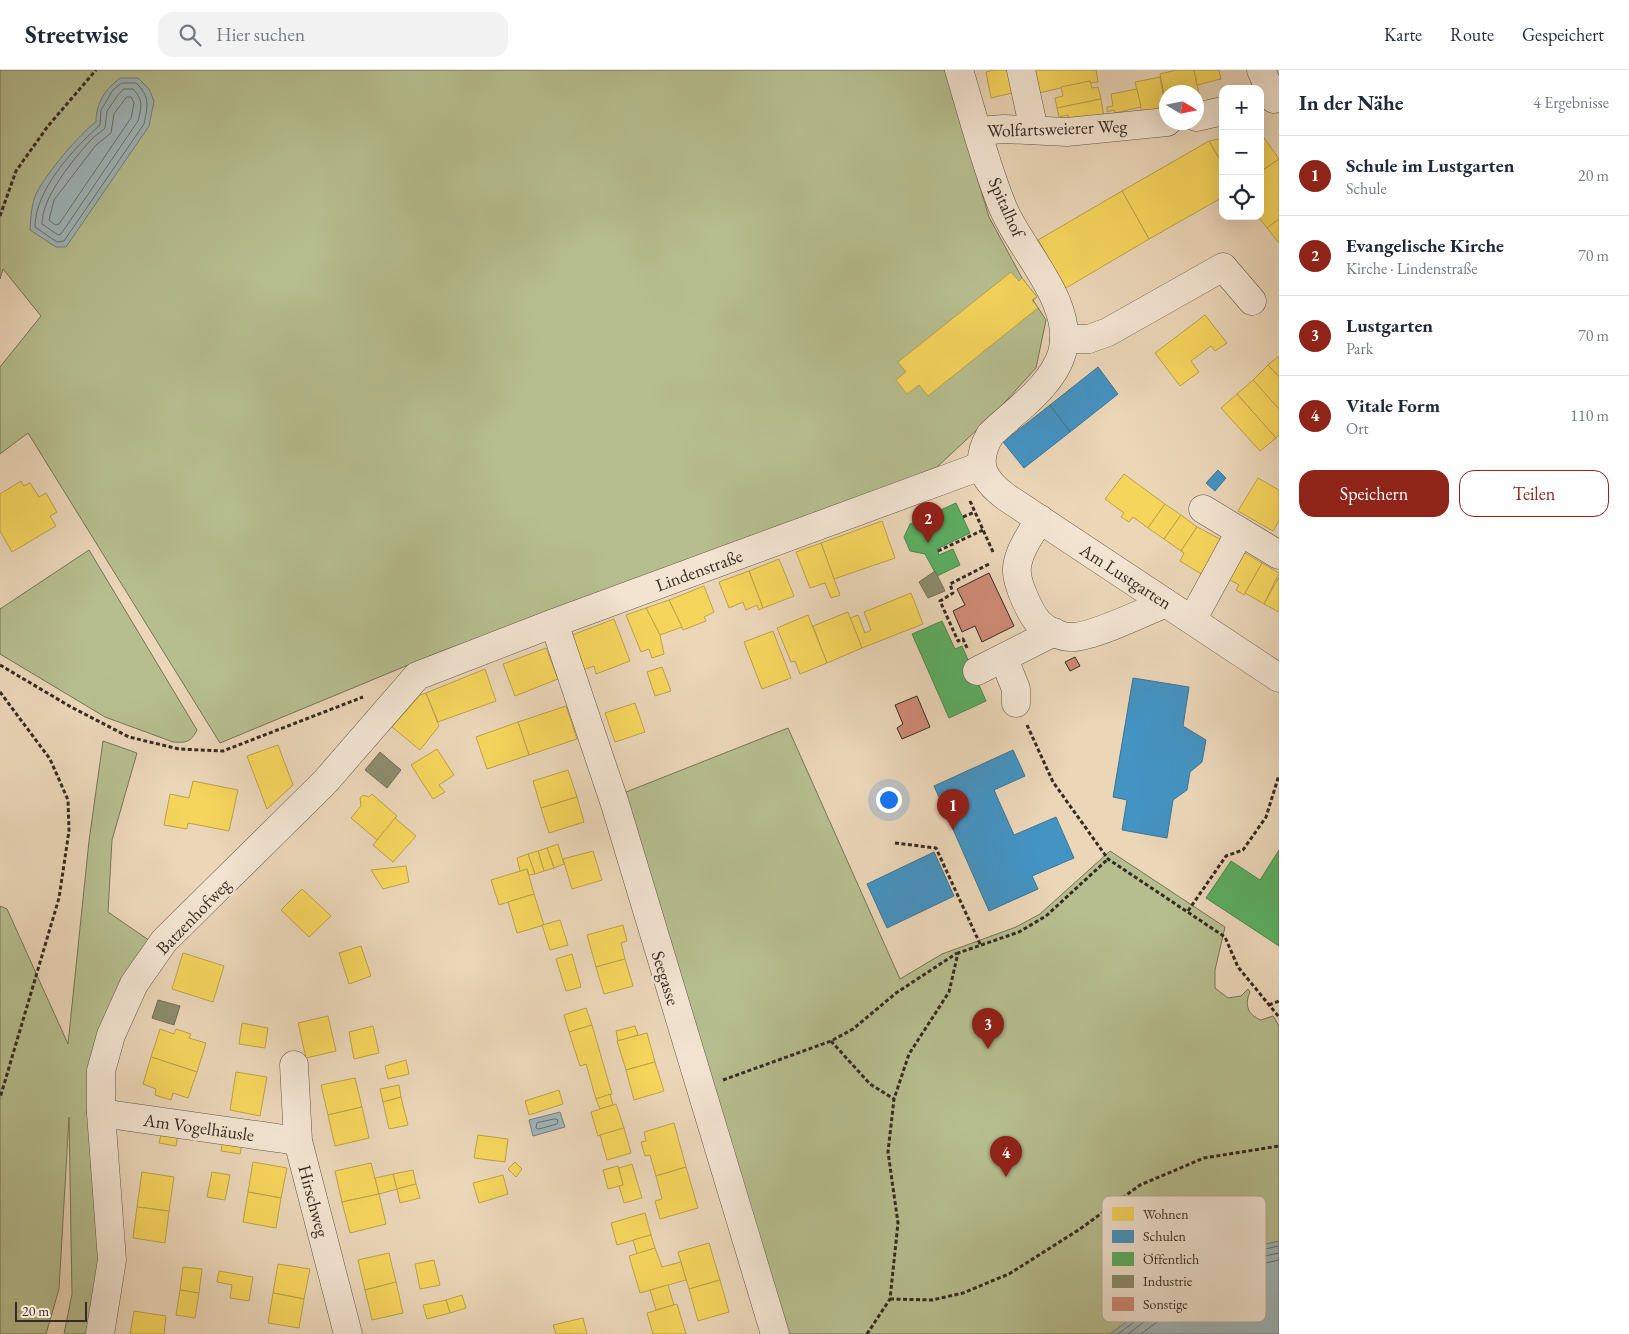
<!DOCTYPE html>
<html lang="de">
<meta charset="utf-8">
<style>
body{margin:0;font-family:"EB Garamond",serif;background:#f2f2f3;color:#1f2937}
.controls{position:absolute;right:15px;top:15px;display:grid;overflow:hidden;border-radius:10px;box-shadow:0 5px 20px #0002}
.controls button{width:45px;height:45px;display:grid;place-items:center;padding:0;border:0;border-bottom:1px solid #e0e1e3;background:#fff;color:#1f2937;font:25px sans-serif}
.compass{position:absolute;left:1159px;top:15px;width:45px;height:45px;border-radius:50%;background:#fff;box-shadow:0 5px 20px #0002;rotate:100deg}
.scale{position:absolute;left:15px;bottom:12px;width:72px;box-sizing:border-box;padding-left:5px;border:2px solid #362b23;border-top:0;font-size:14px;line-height:18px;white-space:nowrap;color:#362b23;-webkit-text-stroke:4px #f2e4d1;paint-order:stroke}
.you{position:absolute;left:888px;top:729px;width:18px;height:18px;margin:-12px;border:4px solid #fff;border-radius:50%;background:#1a73e8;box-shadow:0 0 0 8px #1a73e833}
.badge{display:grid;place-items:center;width:32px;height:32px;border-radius:50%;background:#8f2418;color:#fff;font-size:16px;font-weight:700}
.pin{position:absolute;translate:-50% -41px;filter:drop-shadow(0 1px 2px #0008)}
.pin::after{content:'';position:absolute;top:26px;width:18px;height:15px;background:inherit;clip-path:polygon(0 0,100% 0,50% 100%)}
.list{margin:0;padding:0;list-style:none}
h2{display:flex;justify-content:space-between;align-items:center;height:65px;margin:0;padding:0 20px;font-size:21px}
h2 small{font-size:16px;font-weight:400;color:#747a83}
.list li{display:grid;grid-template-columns:32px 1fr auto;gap:15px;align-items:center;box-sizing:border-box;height:80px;padding:0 20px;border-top:1px solid #e0e1e3}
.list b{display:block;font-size:19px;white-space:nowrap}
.list p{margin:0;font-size:16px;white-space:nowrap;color:#747a83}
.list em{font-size:16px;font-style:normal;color:#747a83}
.actions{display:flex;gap:10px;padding:15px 20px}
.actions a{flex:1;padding:11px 0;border:1px solid #8f2418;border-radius:15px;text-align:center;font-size:18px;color:#8f2418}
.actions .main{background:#8f2418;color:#fff}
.icon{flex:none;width:28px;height:28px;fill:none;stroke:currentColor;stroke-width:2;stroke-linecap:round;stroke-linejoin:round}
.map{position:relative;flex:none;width:1279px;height:1264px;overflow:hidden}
header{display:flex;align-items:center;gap:30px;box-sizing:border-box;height:70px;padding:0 25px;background:#fff;border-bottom:1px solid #e0e1e3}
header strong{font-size:24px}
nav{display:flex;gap:28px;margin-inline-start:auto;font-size:18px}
.search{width:350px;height:45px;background:#f2f2f3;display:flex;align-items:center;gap:12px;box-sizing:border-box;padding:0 18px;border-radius:15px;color:#747a83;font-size:19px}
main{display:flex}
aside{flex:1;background:#fff}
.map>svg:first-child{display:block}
.green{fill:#b6be8f;stroke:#767459}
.water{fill:#9eb6ba;stroke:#747e7e}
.homes{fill:#f6d55c;stroke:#bca24b}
.schools{fill:#4393c3;stroke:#3f7493}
.public{fill:#5aae61;stroke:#4f874e}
.industry{fill:#8c8c6e;stroke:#726f58}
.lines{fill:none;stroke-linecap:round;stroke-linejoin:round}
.shore{stroke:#6a706e;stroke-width:1}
.building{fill:#cf8a76;stroke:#362b23}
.minor-casing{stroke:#635648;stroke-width:29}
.path{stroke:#362b23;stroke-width:3;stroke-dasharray:4 2.5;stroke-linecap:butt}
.minor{stroke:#f2e4d1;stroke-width:28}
.labels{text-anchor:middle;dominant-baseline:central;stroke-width:5;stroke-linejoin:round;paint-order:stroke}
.street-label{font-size:18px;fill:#362b23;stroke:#f2e4d1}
.key{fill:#f2e4d1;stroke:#baac9d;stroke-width:1}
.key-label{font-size:14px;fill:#362b23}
</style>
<header>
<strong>Streetwise</strong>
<div class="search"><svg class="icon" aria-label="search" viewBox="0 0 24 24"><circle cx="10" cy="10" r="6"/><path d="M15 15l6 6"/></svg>Hier suchen</div>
<nav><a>Karte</a><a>Route</a><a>Gespeichert</a></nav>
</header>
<main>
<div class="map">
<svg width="1279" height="1264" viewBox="0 0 1279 1264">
<rect width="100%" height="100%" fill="#ebd6b8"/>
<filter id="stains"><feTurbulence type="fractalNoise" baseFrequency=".004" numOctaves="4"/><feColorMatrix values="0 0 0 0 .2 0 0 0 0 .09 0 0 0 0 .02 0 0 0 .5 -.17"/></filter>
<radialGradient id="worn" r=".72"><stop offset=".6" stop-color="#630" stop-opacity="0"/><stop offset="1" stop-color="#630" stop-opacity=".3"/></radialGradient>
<!-- green -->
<g class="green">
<path d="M0,0H945L989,147L1022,208L1037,227L1033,230L1046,250L1036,298L995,343L937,397L746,472L442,581L220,673L28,363L0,384V297L41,246L3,199L0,209Z"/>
<path d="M89,480L197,660C191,672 186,673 173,672L105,647L0,584V539Z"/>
<path d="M788,658L900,909L942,884L1016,857L1040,844L1110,781L1225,857L1215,900V918L1228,928L1241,926L1248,919L1250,922C1244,935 1248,945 1261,950L1273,946L1279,956V1264H784L621,724Z"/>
<path d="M103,671L137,683L112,770L108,842L153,873L91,1003L105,1186L92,1264H64L72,1224L69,1047L59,1219L46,1264H0V836L7,839L68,974L89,771Z"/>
</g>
<!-- water -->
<g class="water">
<path d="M120,8H138L149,19L154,31L149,56L66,177H56L30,160C31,147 31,134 37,122C47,103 79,64 96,52C96,33 105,20 120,8Z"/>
<path d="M560,1042L565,1057L533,1066L529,1050Z"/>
<path d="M1279,1171V1264H1110L1216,1185Z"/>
</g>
<!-- homes -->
<g class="homes">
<path d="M994,0H1015L1020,21L991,28L986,2Z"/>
<path d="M1029,0H1096L1098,12L1091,13L1090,11L1035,24Z"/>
<path d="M1177,0H1194L1200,28L1196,29V22H1166V35L1160,4Z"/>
<path d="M1194,0H1219L1221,9L1197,15Z"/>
<path d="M1160,7L1166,39L1142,44L1135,12Z"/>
<path d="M1090,11L1092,18L1098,17L1101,29L1057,38L1055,28L1063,26L1061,17Z"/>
<path d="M1137,19L1141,37L1115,43L1114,40L1107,42V37L1113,36L1111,24Z"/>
<path d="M1101,29L1104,48L1070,55L1068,45L1059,47L1057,38Z"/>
<path d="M1260,62L1279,89L1260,102Z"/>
<path d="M1223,68V95L1209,71Z"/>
<path d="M1209,71L1223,95V127L1149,169L1122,121Z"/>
<path d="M1279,89V149L1267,158L1258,146H1260V102Z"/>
<path d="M1122,121L1149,169L1066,218L1038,170Z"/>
<path d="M1279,149V173L1267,158Z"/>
<path d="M1011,202L1019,211L1022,208L1037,227L1032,230L1038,238L928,326L919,315L907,324L896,310L906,302L898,292Z"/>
<path d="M1205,245L1227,273L1215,281L1211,276L1191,291L1199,302L1180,316L1155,283Z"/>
<path d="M1279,286V307L1268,295Z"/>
<path d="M1268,295L1279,307V339L1253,310Z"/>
<path d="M1253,310L1279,339V365L1276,368L1237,324Z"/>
<path d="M1237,324L1276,368L1260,381L1221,338Z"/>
<path d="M1124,404L1165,434L1148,458L1133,447L1129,452L1121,447L1124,443L1105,429Z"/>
<path d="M1258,408L1279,420V451L1273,461L1238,441Z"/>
<path d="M21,411L24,416L30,413L39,427L46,423L57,442L50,446L56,456L12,482L0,461V424Z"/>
<path d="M1165,434L1181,445L1164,469L1148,458Z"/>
<path d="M1181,445L1197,457L1181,481L1164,469Z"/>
<path d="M882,451L895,488L834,509L821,473Z"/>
<path d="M1197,457L1222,470L1203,505L1180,491L1184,483L1181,481Z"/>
<path d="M821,473L840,525L831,528L825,513L810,518L796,482Z"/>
<path d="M1238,479L1262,493L1244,525L1236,520L1239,515L1223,506Z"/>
<path d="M779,489L794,526L763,538L749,501Z"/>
<path d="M1262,493L1279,503L1264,534L1245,523Z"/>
<path d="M749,501L763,538L759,540L757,535L746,540L743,532L729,538L719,512Z"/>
<path d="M1279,507V542L1264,534Z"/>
<path d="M704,516L714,542L704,547L706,551L683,560L669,530Z"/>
<path d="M911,523L923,554L862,578L850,548L858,545L865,563L871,560L864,542Z"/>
<path d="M669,530L682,557L660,565L646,538Z"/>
<path d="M646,538L660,565L664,584L652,588L649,579L641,582L626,545Z"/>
<path d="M848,542L862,578L827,593L813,556Z"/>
<path d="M808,545L827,593L800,604L795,591L791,592L777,558Z"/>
<path d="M614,549L630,591L596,604L594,596L580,601L567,567Z"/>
<path d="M773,561L791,608L762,619L744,572Z"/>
<path d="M546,578L558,609L515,626L503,594Z"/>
<path d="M662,597L671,621L655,626L647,602Z"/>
<path d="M485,599L496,631L438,652L426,623Z"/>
<path d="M426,623L439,656L420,680L392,657L420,625Z"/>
<path d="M635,633L645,662L615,672L605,643Z"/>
<path d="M566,636L577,669L529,685L518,652Z"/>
<path d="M518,652L529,685L487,699L476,667Z"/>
<path d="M278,675L293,715L267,739L247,686Z"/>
<path d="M437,679L454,705L439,715L445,722L433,729L411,695Z"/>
<path d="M568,700L577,727L541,738L533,711Z"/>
<path d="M193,711L238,720L229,761L188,753L187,759L164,755L170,724L189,728Z"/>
<path d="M372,724L397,746L377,770L351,748L361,736L360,728L363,725L369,727Z"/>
<path d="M577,727L584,752L549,763L541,738Z"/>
<path d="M395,748L416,766L393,792L373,775Z"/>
<path d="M558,774L564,794L554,798L547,778Z"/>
<path d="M547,778L554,798L544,801L538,781Z"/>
<path d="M538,781L544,801L535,804L528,784Z"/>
<path d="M593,781L602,810L572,819L563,789Z"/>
<path d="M528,784L535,804L529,805L527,799L520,801L517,788Z"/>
<path d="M406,796L409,812L383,819L371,800Z"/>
<path d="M527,799L534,824L499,835L491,810Z"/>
<path d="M302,819L331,846L309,867L281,840Z"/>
<path d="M534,824L544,855L517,863L508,832Z"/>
<path d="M560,850L568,875L550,880L542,855Z"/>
<path d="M623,855L627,871L621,873L625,889L596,897L587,865Z"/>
<path d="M361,876L371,906L349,914L339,883Z"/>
<path d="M183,883L224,896L213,932L172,919Z"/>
<path d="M572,884L581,917L566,921L556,889Z"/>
<path d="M625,889L633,916L604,924L596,897Z"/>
<path d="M586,938L592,955L569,962L564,945Z"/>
<path d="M328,946L336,981L306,988L298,953Z"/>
<path d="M242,953L268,958L265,978L239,974Z"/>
<path d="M592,955L612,1024L596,1029L586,994L580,996L569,962Z"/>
<path d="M373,956L379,983L354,989L349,962Z"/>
<path d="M635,956L638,965L618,971L616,961Z"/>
<path d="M160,959L174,964L176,959L191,964L189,968L206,973L197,1002L151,987Z"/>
<path d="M647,963L655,992L626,1000L617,971Z"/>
<path d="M151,987L197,1002L188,1028L173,1023L171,1030L155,1025L156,1019L143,1014Z"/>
<path d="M406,990L409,1004L388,1009L385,996Z"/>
<path d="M655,992L664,1021L634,1030L626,1000Z"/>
<path d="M236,1002L267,1007L260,1046L230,1040Z"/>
<path d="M355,1008L362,1037L328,1045L321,1015Z"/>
<path d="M399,1015L401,1027L383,1032L380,1019Z"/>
<path d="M559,1020L563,1034L529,1045L525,1031Z"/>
<path d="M610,1024L613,1035L600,1039L596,1029Z"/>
<path d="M401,1027L408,1055L389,1059L383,1032Z"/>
<path d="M616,1034L624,1058L598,1066L591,1042Z"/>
<path d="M362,1037L369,1068L335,1076L328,1045Z"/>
<path d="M674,1053L686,1097L656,1106L650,1085L645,1086L641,1072L646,1071L644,1062Z"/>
<path d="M624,1058L631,1083L607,1090L600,1065Z"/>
<path d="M162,1060L178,1063L176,1076L159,1073Z"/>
<path d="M478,1065L508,1069L505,1092L474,1088Z"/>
<path d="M223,1070L242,1073L240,1084L221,1081Z"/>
<path d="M253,1092L287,1098L281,1128L248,1122Z"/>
<path d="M515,1092L522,1099L516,1107L508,1099Z"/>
<path d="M371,1093L379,1124L342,1132L335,1101Z"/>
<path d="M632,1094L642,1128L624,1133L619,1116L623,1115L619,1098Z"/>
<path d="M618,1096L623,1115L608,1119L603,1100Z"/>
<path d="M686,1097L698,1138L660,1149L655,1131L662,1129L656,1106Z"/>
<path d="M413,1100L416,1114L397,1119L393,1104Z"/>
<path d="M142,1102L174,1107L169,1141L137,1137Z"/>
<path d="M212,1102L230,1105L225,1130L207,1127Z"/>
<path d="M393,1104L397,1119L379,1124L375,1108Z"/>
<path d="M503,1105L508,1124L479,1133L473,1113Z"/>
<path d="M416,1114L420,1128L400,1133L397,1119Z"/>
<path d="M248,1122L281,1128L276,1158L243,1152Z"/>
<path d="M379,1124L386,1154L350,1163L342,1132Z"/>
<path d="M137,1137L169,1141L165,1173L133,1168Z"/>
<path d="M645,1143L651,1165L617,1175L611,1153Z"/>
<path d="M651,1165L655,1178L637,1184L633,1170Z"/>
<path d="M709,1173L720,1210L689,1219L678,1182Z"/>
<path d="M655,1178L662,1197L681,1192L686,1210L640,1223L629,1186Z"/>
<path d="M389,1183L396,1212L365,1220L358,1190Z"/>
<path d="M434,1190L440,1215L420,1219L415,1194Z"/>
<path d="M278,1194L310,1199L304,1229L273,1223Z"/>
<path d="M183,1197L202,1199L199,1223L180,1220Z"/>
<path d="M219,1201L253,1207L249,1231L230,1228L232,1215L217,1212Z"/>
<path d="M720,1210L729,1242L698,1251L689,1219Z"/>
<path d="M396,1212L403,1243L372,1250L365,1220Z"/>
<path d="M668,1215L674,1235L656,1240L650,1220Z"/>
<path d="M180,1220L199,1223L195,1248L176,1245Z"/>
<path d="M273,1223L304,1229L299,1258L268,1253Z"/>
<path d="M462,1225L466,1238L450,1243L446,1230Z"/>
<path d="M446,1230L450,1243L427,1249L423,1235Z"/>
<path d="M677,1234L686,1264H653L647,1243Z"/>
<path d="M134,1241L166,1246L164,1264H130Z"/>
<path d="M583,1248L587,1264H556L553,1255Z"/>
</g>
<!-- schools -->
<g class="schools">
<path d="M1098,297L1118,324L1070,362L1050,335Z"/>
<path d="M1050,335L1070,362L1024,398L1003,372Z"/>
<path d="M1218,400L1226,408L1215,421L1206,413Z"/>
<path d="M1133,608L1189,617L1183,656L1206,670L1202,692L1190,702L1187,720L1173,730L1167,768L1122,760L1127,730L1113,727Z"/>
<path d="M1013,680L1025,706L994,720L1014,765L1056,747L1074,788L1032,806L1038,819L989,841L934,716Z"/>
<path d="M934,782L954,826L887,858L867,814Z"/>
</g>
<!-- public -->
<g class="public">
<path d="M956,433L970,463L937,479L939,485L953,479L960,495L937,506L925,484L910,481L904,467L910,454Z"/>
<path d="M942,551L955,579L962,576L986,631L949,648L912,564Z"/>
<path d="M1279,780V876L1206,828L1231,791L1260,810Z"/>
</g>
<!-- industry -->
<g class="industry">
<path d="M935,501L945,521L928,528L919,512Z"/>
<path d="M380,682L401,700L387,718L365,700Z"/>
<path d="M158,930L180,936L174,955L152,948Z"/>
</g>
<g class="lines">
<!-- shore -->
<g class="shore">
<path d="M122,13H136C150,26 148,36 144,54L64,171L57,172L35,157C35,120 73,79 100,55L101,40L113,20Z"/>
<path d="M124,19H133C144,30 141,38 138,51L61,164L58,165L42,154C42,127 72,91 90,71C94,66 100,63 105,58L107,41L118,25Z"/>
<path d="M127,27H131L134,33L131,48L59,154L55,155L49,150L54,130L96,75L111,63L114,44Z"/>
<path d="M555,1049L558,1050L557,1054L539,1059L536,1058L537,1053Z"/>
<path d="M1118,1264L1218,1189L1279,1176"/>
<path d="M1128,1264L1221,1195L1279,1183"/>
<path d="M1141,1264L1224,1202L1279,1190"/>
</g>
</g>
<!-- building -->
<g class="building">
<path d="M989,503L1014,556L982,572L975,556L962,562L953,541L965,535L957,519Z"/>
<path d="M1075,587L1080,596L1070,601L1065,592Z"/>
<path d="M917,626L930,657L902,669L897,658L903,654L895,635Z"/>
</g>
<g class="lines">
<defs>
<g id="minor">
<path d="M959,0C973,46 985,94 1003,138C1021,181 1076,234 1062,283C1052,317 1014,341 990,365C974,393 982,409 1006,427L1279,608"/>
<path d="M1021,0L1034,60"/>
<path d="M1261,0L1274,29"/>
<path d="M1196,47L1223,41"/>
<path d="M978,61L1004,59L1067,62L1167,52"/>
<path d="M1064,269H1089L1108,262L1223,197L1252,231"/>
<path d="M1203,439L1279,485"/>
<path d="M1040,449C1031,464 1019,480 1017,497C1015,511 1030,543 1039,553C1047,561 1062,568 1074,567C1095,566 1144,542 1166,533"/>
<path d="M1192,550L1240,462"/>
<path d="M554,553L615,734L775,1264"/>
<path d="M1004,589L1016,619V633"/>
<path d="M977,601L1054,562"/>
<path d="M294,995L298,1071L348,1264"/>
<path d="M101,1043L298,1071"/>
<path d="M100,1264L112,1190L101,1043V1001L111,965L134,914L164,871L325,712L417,606L554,553L981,396"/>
</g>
</defs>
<!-- minor casing -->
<use href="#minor" class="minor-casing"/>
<!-- path -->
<g class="path">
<path d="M0,146L16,101L48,56L96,0"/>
<path d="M970,431L993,482"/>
<path d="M963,447L975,442"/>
<path d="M938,481L983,460"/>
<path d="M967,578L963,569L958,571L940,531L953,523L950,514L991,493"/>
<path d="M0,595L71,637L129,667L179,679L223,681L363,627"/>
<path d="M0,622L50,689L68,730L69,761L59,828L0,1028"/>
<path d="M1027,655L1053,712L1108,789L1225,867L1238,897L1279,947"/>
<path d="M895,773L936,778L981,876"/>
<path d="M1188,841L1226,786L1243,780L1266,747L1279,705"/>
<path d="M1269,935L1279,931"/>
<path d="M831,971L870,1014L894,1029"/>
<path d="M723,1010L831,971L853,959L896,923L957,883"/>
<path d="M890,1229L932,1230L963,1223L1009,1204L1080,1159L1140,1115L1204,1088L1279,1076"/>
<path d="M867,1264L890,1229L898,1153L888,1082L894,1029L909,984L949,922L958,883L1019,862L1046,846L1108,789"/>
</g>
<!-- minor -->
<use href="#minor" class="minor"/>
</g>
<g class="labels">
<!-- street labels -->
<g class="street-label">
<text transform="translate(1057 58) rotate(-2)">Wolfartsweierer Weg</text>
<text transform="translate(1007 137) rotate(66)">Spitalhof</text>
<text transform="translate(699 500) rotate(-20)">Lindenstraße</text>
<text transform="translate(1126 506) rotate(33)">Am Lustgarten</text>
<text transform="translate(193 846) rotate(-46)">Batzenhofweg</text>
<text transform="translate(666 908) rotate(73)">Seegasse</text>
<text transform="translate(199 1057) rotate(8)">Am Vogelhäusle</text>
<text transform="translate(314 1131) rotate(75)">Hirschweg</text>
</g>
</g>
<!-- legend -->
<rect x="1102" y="1126" width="164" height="126" rx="8" class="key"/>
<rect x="1112" y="1137" width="22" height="14" fill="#f6d55c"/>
<rect x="1112" y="1160" width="22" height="13" fill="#4393c3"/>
<rect x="1112" y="1182" width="22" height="14" fill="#5aae61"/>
<rect x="1112" y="1205" width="22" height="13" fill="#8c8c6e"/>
<rect x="1112" y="1227" width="22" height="14" fill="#cf8a76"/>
<g class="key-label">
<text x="1143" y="1149">Wohnen</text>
<text x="1143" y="1171">Schulen</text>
<text x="1143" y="1194">Öffentlich</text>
<text x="1143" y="1216">Industrie</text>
<text x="1143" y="1239">Sonstige</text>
</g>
<rect width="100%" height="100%" filter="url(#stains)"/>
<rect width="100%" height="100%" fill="url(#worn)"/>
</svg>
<div class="controls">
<button>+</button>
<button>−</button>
<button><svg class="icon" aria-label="locate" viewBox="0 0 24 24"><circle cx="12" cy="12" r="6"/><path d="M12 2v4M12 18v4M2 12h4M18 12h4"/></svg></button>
</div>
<svg class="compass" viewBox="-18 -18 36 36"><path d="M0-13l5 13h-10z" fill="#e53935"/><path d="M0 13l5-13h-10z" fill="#747a83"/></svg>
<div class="scale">20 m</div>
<div class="you"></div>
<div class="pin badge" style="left:953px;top:760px">1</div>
<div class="pin badge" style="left:928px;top:473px">2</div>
<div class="pin badge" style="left:988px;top:979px">3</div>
<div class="pin badge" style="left:1006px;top:1107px">4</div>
</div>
<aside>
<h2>In der Nähe<small>4 Ergebnisse</small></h2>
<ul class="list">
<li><span class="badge">1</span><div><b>Schule im Lustgarten</b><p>Schule</p></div><em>20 m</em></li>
<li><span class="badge">2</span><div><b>Evangelische Kirche</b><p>Kirche · Lindenstraße</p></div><em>70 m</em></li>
<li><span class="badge">3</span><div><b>Lustgarten</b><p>Park</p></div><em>70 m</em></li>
<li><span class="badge">4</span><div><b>Vitale Form</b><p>Ort</p></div><em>110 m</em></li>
</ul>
<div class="actions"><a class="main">Speichern</a><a>Teilen</a></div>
</aside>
</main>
